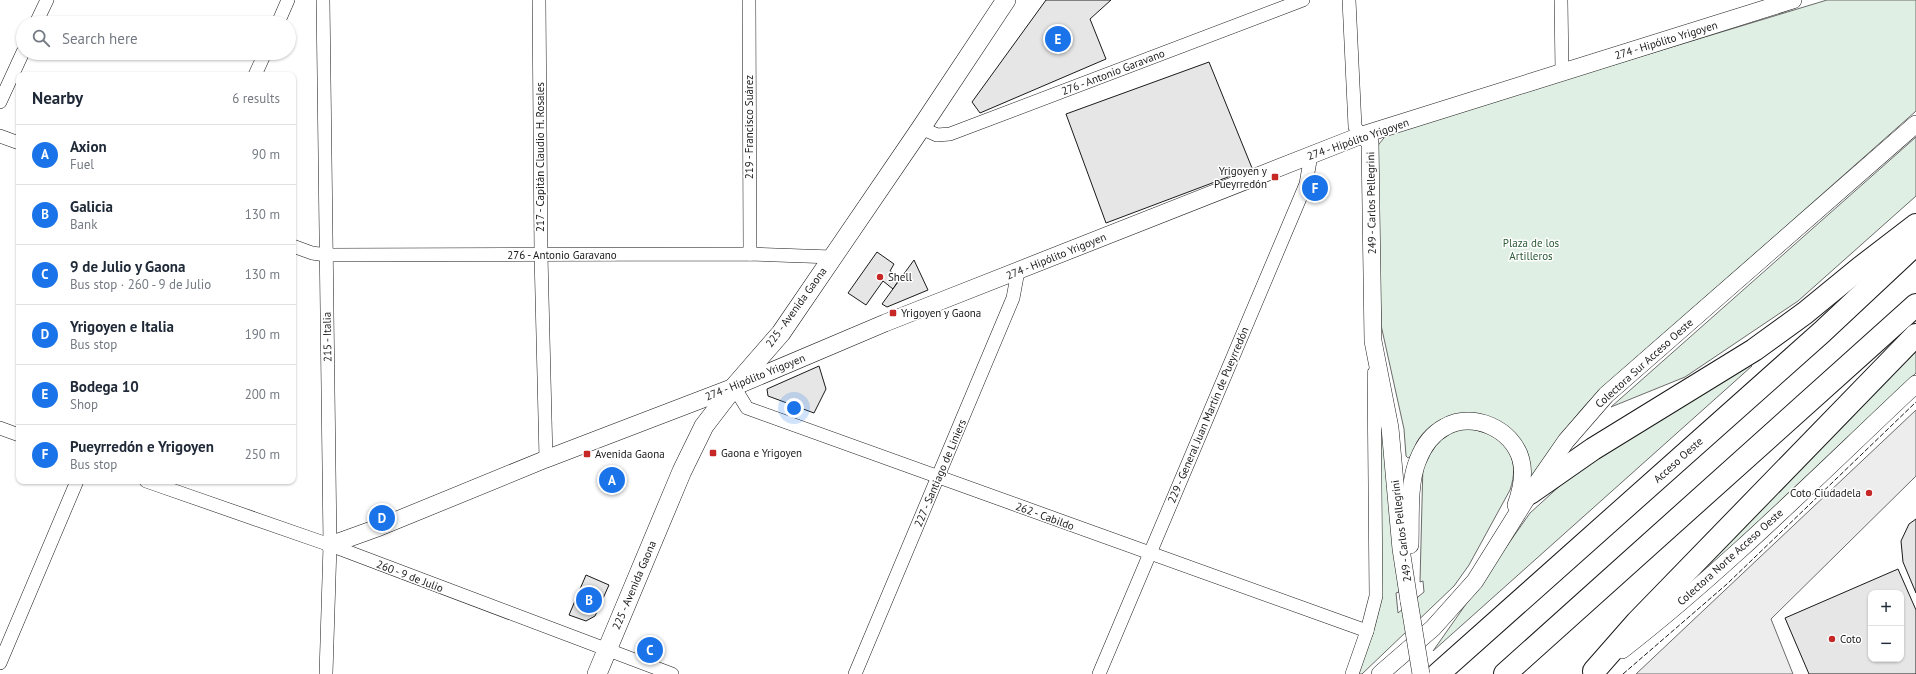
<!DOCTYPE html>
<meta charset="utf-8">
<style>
body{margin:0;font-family:"PT Sans",sans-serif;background:#f6f6f7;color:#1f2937}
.controls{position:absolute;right:12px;bottom:12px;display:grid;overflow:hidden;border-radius:8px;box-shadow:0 1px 3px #0004}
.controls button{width:36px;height:36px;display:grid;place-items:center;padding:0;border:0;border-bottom:1px solid #e0e1e3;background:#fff;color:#1f2937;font:20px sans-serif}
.you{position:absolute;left:794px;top:408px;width:14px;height:14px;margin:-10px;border:3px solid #fff;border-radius:50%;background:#1a73e8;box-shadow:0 0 0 6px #1a73e833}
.badge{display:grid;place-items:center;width:26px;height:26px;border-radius:50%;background:#1a73e8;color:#fff;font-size:13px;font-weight:700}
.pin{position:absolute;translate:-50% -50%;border:2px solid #fff;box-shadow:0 1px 4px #0006}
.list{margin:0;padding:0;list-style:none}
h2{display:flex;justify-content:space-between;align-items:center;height:52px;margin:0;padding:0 16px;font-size:17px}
h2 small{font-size:13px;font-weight:400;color:#747a83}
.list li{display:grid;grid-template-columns:26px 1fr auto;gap:12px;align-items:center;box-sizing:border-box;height:60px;padding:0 16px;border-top:1px solid #e0e1e3}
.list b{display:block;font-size:15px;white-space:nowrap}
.list p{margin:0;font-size:13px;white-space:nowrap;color:#747a83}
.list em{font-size:13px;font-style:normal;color:#747a83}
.icon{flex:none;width:22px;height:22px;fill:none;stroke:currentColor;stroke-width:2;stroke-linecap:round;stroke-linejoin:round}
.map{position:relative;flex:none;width:1916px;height:674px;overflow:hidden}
.search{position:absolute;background:#fff;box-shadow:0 1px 3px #0004;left:16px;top:16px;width:280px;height:44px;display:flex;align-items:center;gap:10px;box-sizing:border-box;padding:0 14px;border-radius:22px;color:#747a83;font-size:15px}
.panel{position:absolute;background:#fff;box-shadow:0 1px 3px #0004;left:16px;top:72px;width:280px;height:412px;border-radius:8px}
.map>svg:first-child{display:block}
.green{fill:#e0efe3;stroke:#6a6a6a}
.parking{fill:#ededed;stroke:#6a6a6a}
.building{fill:#e6e6e6;stroke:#1a1a1a;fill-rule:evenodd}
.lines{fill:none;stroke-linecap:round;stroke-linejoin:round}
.minor-casing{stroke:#1a1a1a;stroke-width:14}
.tertiary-casing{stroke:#1a1a1a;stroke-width:18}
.secondary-casing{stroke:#1a1a1a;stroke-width:20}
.motorway-casing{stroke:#1a1a1a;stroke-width:24}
.minor{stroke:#fff;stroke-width:13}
.tertiary{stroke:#fff;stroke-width:17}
.secondary{stroke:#fff;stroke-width:19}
.motorway{stroke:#fff;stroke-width:22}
.tertiary-bridge-casing{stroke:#1a1a1a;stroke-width:18;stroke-linecap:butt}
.tertiary-bridge{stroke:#fff;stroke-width:17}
.fence{stroke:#1a1a1a;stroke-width:1;stroke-dasharray:5 2;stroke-linecap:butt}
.poi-dot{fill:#c62828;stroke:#fff;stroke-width:1.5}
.labels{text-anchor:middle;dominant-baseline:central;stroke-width:3;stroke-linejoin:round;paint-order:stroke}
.street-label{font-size:11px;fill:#1a1a1a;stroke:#fff}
.poi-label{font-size:11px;fill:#1a1a1a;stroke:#fff;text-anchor:start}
.park-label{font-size:11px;fill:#2b5a34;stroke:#fff}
</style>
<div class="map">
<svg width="1916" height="674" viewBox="0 0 1916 674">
<rect width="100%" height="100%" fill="#fff"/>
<!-- green -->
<g class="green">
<path d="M1827,0H1916V111L1593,397C1569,422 1550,451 1531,479L1520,440L1443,419C1432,425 1423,431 1417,442C1414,448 1414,455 1408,458L1406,456L1404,429L1381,325L1377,149L1379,144L1388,133Z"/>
<path d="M1916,137V196L1798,301L1685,377L1611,407Z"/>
<path d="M1916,348V373L1729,552L1642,625Z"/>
<path d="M1747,363L1752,366L1433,651L1530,513L1585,463Z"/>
<path d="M1379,402L1385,444L1399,592L1396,593L1398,613L1424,592L1423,581L1420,582L1423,463C1430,447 1448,427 1467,427C1470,427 1475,430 1479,431C1509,439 1520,461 1510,490L1469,565L1454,586L1362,674H1355L1372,636L1381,601Z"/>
</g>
<!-- parking -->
<path class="parking" d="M1916,410V476L1771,619L1793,674H1636Z"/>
<!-- building -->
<g class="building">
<path d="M1046,0H1111L1090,19L1106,59L980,113L972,102Z"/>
<path d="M1209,62L1252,168L1106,223L1066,114Z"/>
<path d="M877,252L894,264L890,271L900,278L893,289L883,281L866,305L848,293Z"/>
<path d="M914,260L928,290L887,307L882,304Z"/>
<path d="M819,366L826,389L814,413L768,396L767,389Z"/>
<path d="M1916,519V593L1903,562L1901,541L1909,524Z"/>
<path d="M1898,569L1916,610V674H1809L1785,618ZM1871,593H1901V659H1871Z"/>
<path d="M586,575L609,585L595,616L586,621L569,615Z"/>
</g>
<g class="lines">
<defs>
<g id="minor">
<path d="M323,0L330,545L326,674"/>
<path d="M539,0L541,255L546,459"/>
<path d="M749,0L750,254"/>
<path d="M1349,0L1355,127L1362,135"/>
<path d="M1561,0L1562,72"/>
<path d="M36,23L47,0"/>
<path d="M278,23L288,0"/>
<path d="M255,75L265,53"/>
<path d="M0,102L23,52"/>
<path d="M921,128L937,135L950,134L1303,0"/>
<path d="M0,136L19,143"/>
<path d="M293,246L312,253L326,255L750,254L832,257"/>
<path d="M734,387L747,408L1367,631"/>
<path d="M0,428L19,435"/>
<path d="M146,481L330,545L672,674"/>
<path d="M0,663L77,481"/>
<path d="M855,674L1013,298L1018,271"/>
<path d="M1099,674L1306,184L1311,155"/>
<path d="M1352,674L1367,631L1376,596L1374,373"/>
</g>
<g id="tertiary">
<path d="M1362,135L1370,142L1373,341L1390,428L1401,549L1409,601"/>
<path d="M330,545L380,527L546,459L734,387L885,323L1362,135L1793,0"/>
<path d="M1410,545C1411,519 1408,483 1418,460C1423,447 1432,434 1445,427C1473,411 1513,429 1521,460C1525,475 1521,491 1516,505"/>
<path d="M1622,650C1726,569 1820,474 1916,384"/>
<path d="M1380,674L1433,628L1475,581L1530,493L1566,441L1606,395L1916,124"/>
</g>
<path id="secondary" d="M597,674L682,471L704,426L734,387L781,333L921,128L1006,0"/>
<g id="motorway">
<path d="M1530,493L1593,449L1754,350L1805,313L1860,268L1916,225"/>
<path d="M1594,671L1637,622L1916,335"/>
<path d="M1438,674L1822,332L1916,244"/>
<path d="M1505,674L1916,305"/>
</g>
</defs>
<!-- minor casing -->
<use href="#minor" class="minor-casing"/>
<!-- tertiary casing -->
<use href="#tertiary" class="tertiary-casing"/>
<!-- secondary casing -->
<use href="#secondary" class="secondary-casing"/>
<!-- motorway casing -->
<use href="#motorway" class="motorway-casing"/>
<!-- minor -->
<use href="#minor" class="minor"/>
<!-- tertiary -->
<use href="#tertiary" class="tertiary"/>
<!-- secondary -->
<use href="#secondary" class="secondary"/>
<!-- motorway -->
<use href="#motorway" class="motorway"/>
<defs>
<path id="tertiary-bridge" d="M1409,601L1421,674"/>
</defs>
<!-- tertiary-bridge casing -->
<use href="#tertiary-bridge" class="tertiary-bridge-casing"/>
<!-- tertiary-bridge -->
<use href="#tertiary-bridge" class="tertiary-bridge"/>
<!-- fence -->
<path class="fence" d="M1623,674L1727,584L1916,402"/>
</g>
<!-- markers -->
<g class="poi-dot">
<rect x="1271" y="173" width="8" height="8" rx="2"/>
<circle cx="880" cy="277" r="4"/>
<rect x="889" y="309" width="8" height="8" rx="2"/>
<rect x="709" y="449" width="8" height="8" rx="2"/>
<rect x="583" y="450" width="8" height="8" rx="2"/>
<circle cx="1869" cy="493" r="4"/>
<circle cx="1832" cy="639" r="4"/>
</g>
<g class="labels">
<!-- street labels -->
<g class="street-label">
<text transform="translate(1666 40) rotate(-17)">274 - Hipólito Yrigoyen</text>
<text transform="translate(1113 72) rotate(-21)">276 - Antonio Garavano</text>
<text transform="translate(749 127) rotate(-90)">219 - Francisco Suárez</text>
<text transform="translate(1358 139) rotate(-19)">274 - Hipólito Yrigoyen</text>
<text transform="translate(540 157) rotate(-90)">217 - Capitán Claudio H. Rosales</text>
<text transform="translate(1371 203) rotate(-91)">249 - Carlos Pellegrini</text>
<text x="562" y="255">276 - Antonio Garavano</text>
<text transform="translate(1056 256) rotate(-22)">274 - Hipólito Yrigoyen</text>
<text transform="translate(796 307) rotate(-54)">225 - Avenida Gaona</text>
<text transform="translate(327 337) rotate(-91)">215 - Italia</text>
<text transform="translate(1644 363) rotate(-42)">Colectora Sur Acceso Oeste</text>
<text transform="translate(755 377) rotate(-22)">274 - Hipólito Yrigoyen</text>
<text transform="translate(1208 415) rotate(-67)">229 - General Juan Martín de Pueyrredón</text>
<text transform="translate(1678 460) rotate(-42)">Acceso Oeste</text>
<text transform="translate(940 473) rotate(-67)">227 - Santiago de Liniers</text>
<text transform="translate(1045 516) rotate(20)">262 - Cabildo</text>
<text transform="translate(1401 531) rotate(-97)">249 - Carlos Pellegrini</text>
<text transform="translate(1730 557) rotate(-42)">Colectora Norte Acceso Oeste</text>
<text transform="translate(410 576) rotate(21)">260 - 9 de Julio</text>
<text transform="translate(634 585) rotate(-67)">225 - Avenida Gaona</text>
</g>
<!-- poi labels -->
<g class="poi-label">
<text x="1267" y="171" text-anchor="end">Yrigoyen y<tspan x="1267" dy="13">Pueyrredón</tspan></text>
<text x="888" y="277">Shell</text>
<text x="901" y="313">Yrigoyen y Gaona</text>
<text x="721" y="453">Gaona e Yrigoyen</text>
<text x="595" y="454">Avenida Gaona</text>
<text x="1861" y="493" text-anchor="end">Coto Ciudadela</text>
<text x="1840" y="639">Coto</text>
</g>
<!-- park labels -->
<g class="park-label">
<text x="1531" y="243">Plaza de los<tspan x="1531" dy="13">Artilleros</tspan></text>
</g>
</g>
</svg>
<div class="controls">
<button>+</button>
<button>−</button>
</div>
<div class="you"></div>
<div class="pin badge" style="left:612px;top:480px">A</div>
<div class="pin badge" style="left:589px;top:600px">B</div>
<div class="pin badge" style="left:650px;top:650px">C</div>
<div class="pin badge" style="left:382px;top:518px">D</div>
<div class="pin badge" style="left:1058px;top:39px">E</div>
<div class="pin badge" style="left:1315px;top:188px">F</div>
<div class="search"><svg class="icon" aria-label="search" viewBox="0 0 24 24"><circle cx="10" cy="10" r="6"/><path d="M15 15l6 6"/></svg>Search here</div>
<section class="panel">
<h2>Nearby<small>6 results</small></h2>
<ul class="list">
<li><span class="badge">A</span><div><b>Axion</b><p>Fuel</p></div><em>90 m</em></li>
<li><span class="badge">B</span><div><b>Galicia</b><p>Bank</p></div><em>130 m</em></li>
<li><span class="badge">C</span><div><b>9 de Julio y Gaona</b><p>Bus stop · 260 - 9 de Julio</p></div><em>130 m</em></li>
<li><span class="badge">D</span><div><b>Yrigoyen e Italia</b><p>Bus stop</p></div><em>190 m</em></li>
<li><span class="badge">E</span><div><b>Bodega 10</b><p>Shop</p></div><em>200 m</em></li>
<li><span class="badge">F</span><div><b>Pueyrredón e Yrigoyen</b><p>Bus stop</p></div><em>250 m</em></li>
</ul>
</section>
</div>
